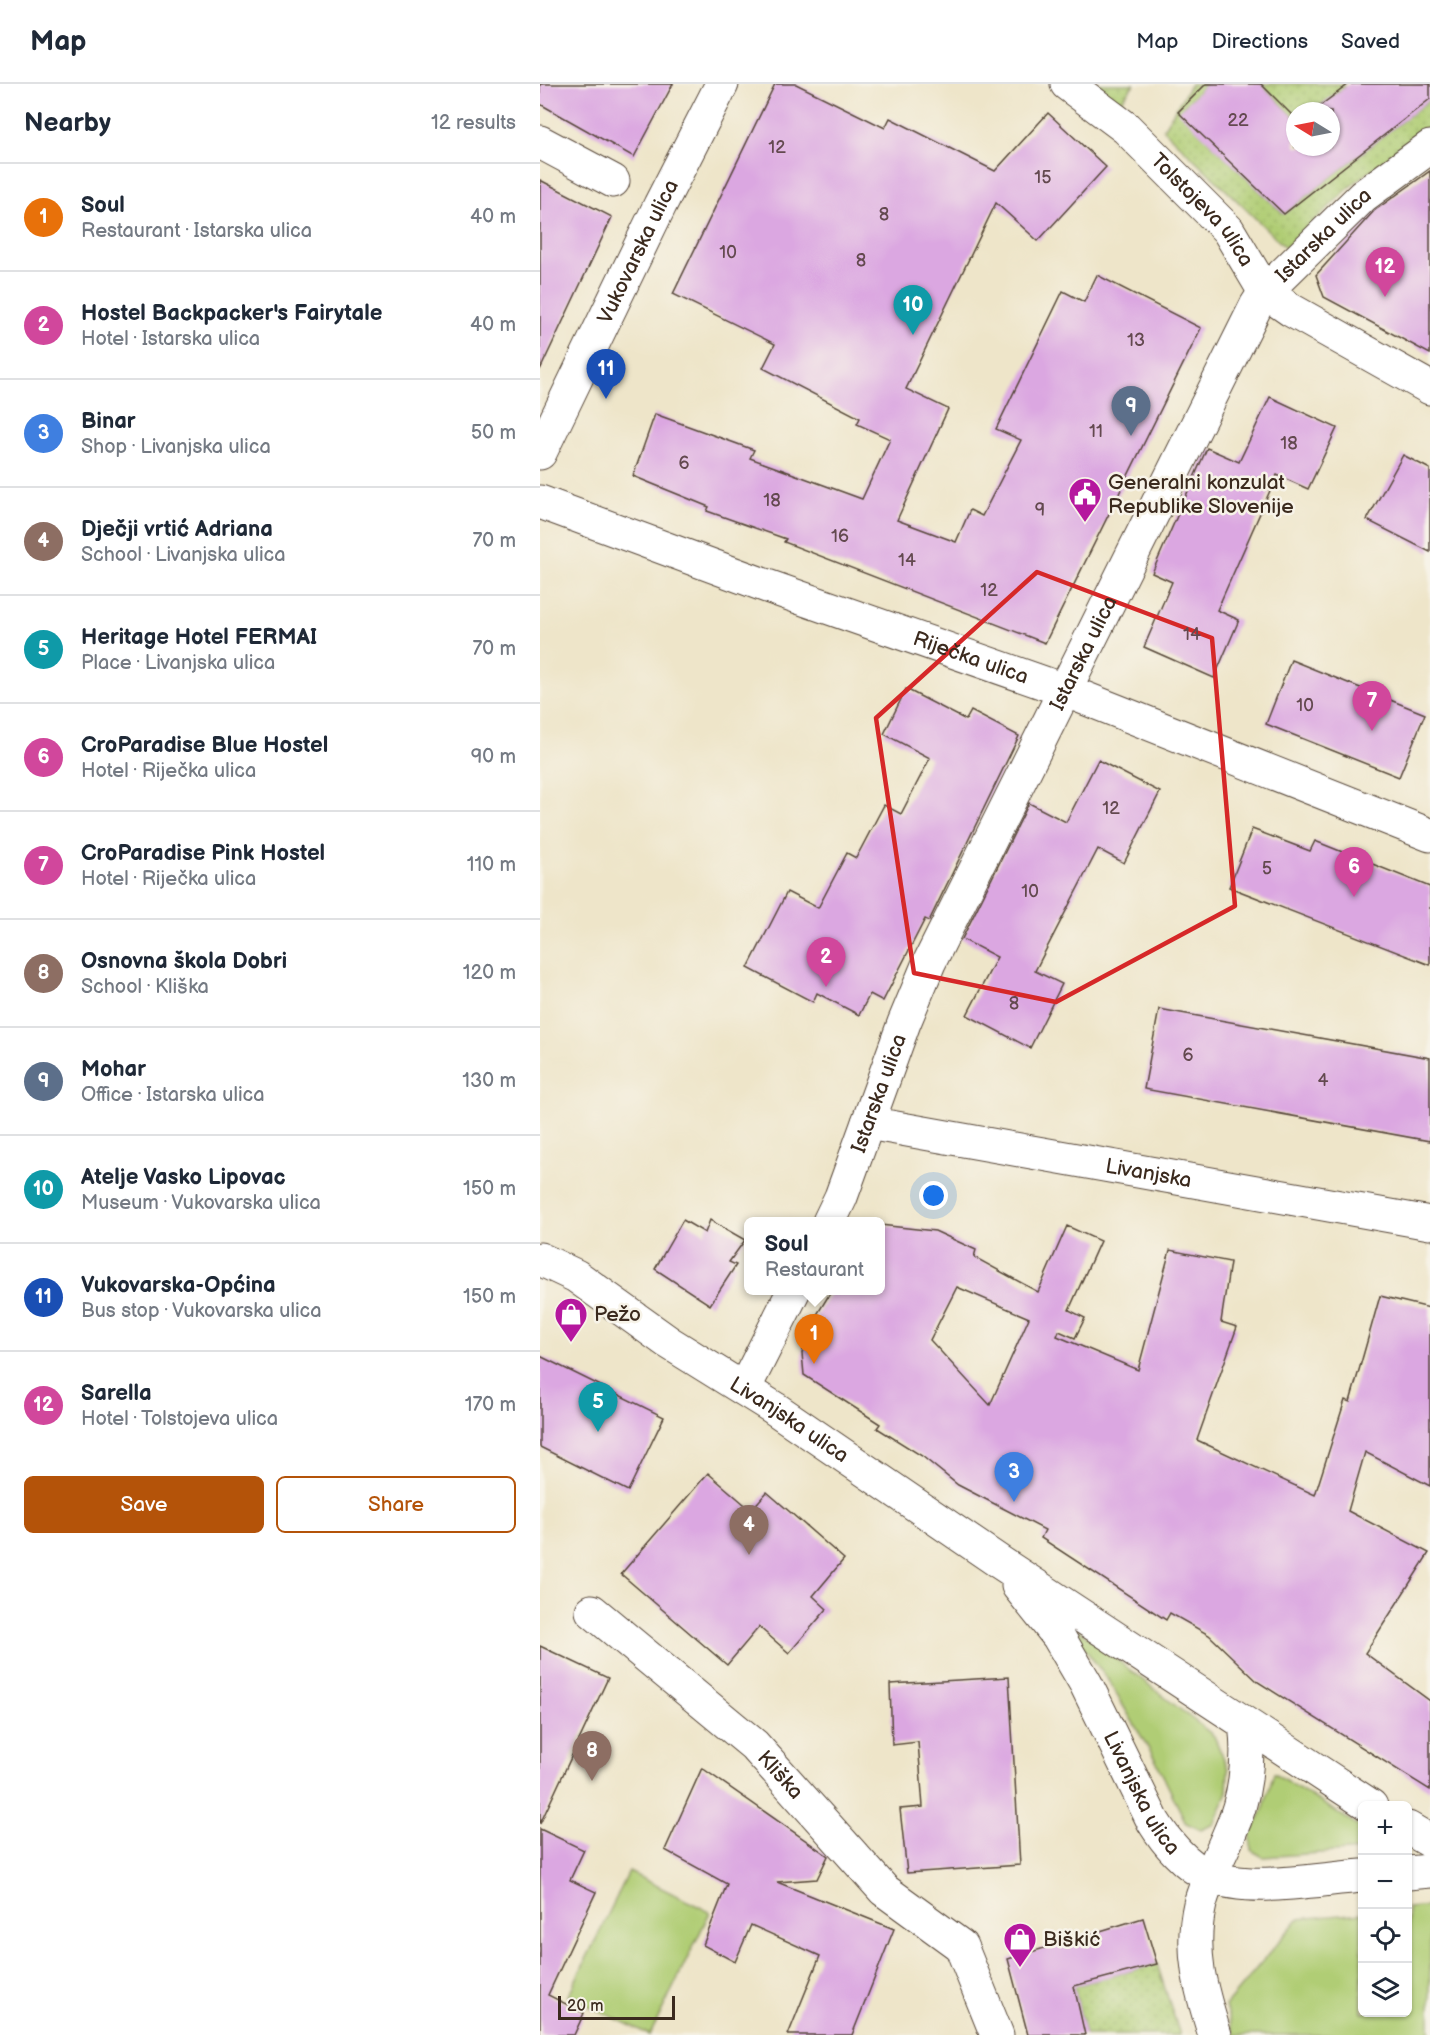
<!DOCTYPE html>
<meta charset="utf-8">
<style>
body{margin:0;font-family:"Balsamiq Sans",sans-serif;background:#f6f6f7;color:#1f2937}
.controls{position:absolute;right:18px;bottom:18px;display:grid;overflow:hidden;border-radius:9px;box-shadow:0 2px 4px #0004}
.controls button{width:54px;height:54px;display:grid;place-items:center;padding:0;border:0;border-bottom:2px solid #e0e1e3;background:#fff;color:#1f2937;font:30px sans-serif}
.compass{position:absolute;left:746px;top:18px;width:54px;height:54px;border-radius:50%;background:#fff;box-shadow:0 2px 4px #0004;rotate:280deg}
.scale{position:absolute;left:18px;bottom:15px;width:117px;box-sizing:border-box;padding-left:6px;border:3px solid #3b2a1e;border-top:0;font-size:16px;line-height:21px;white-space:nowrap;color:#3b2a1e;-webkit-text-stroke:4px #f7f3e8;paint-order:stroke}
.you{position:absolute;left:394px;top:1112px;width:21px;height:21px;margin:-15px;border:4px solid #fff;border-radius:50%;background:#1a73e8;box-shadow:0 0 0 9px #1a73e833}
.badge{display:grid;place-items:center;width:39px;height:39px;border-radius:50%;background:#b45309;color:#fff;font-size:20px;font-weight:700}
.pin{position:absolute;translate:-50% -50px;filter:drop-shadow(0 2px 3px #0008)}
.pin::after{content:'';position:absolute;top:32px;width:21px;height:18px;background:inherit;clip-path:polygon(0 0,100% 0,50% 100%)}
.popup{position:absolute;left:204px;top:1133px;width:141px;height:78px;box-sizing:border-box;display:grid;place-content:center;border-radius:9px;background:#fff;filter:drop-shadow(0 2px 4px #0005);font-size:20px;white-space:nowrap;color:#747a83}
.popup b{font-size:22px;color:#1f2937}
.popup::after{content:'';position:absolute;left:50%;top:100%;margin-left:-12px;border:12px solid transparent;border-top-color:#fff}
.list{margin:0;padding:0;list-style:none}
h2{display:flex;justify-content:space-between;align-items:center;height:78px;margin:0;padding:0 24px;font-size:26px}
h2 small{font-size:20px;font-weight:400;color:#747a83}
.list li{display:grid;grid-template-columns:39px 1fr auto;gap:18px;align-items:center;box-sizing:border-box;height:108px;padding:0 24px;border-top:2px solid #e0e1e3}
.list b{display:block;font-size:22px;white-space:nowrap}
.list p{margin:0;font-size:20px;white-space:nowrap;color:#747a83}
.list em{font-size:20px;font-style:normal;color:#747a83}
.actions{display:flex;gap:12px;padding:18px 24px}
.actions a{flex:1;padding:14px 0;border:2px solid #b45309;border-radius:9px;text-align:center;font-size:21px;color:#b45309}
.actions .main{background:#b45309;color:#fff}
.icon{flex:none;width:33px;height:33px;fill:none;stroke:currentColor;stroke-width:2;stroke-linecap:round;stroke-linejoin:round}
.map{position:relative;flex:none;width:890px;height:1951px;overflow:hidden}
header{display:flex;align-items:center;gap:36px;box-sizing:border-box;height:84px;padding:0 30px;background:#fff;border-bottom:2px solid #e0e1e3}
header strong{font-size:28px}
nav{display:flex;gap:33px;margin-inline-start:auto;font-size:21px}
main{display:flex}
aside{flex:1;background:#fff}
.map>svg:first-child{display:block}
.grass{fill:#b0cd74;stroke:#767c49;stroke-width:1.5}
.garden{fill:url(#garden-dots);stroke:#767c49;stroke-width:1.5}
.building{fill:#dba7e1;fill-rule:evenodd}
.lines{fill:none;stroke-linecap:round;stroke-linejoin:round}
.minor-casing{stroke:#564638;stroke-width:35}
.minor{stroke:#fff;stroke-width:33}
.marked{fill:none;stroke:#d62828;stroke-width:4.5;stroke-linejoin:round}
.labels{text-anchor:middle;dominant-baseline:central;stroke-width:5;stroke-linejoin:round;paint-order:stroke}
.number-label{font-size:18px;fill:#63494f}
.street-label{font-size:21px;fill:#3b2a1e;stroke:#f7f3e8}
.poi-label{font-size:21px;fill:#3b2a1e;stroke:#f7f3e8;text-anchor:start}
</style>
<header>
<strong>Map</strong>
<nav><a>Map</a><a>Directions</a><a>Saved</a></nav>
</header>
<main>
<aside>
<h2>Nearby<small>12 results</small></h2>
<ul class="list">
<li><span class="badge" style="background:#e8710a">1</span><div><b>Soul</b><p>Restaurant · Istarska ulica</p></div><em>40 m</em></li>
<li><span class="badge" style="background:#d1479c">2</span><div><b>Hostel Backpacker's Fairytale</b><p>Hotel · Istarska ulica</p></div><em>40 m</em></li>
<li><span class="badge" style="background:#3f7fe0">3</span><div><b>Binar</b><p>Shop · Livanjska ulica</p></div><em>50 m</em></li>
<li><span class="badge" style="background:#8d6e63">4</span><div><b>Dječji vrtić Adriana</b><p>School · Livanjska ulica</p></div><em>70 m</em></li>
<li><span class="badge" style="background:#0f9aa8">5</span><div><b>Heritage Hotel FERMAI</b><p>Place · Livanjska ulica</p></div><em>70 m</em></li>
<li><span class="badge" style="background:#d1479c">6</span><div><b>CroParadise Blue Hostel</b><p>Hotel · Riječka ulica</p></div><em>90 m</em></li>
<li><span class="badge" style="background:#d1479c">7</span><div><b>CroParadise Pink Hostel</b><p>Hotel · Riječka ulica</p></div><em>110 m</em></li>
<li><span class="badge" style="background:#8d6e63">8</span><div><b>Osnovna škola Dobri</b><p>School · Kliška</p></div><em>120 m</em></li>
<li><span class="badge" style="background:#5c6f8a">9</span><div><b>Mohar</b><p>Office · Istarska ulica</p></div><em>130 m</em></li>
<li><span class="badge" style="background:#0f9aa8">10</span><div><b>Atelje Vasko Lipovac</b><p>Museum · Vukovarska ulica</p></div><em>150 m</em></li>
<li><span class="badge" style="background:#1a4fb4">11</span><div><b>Vukovarska-Općina</b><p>Bus stop · Vukovarska ulica</p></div><em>150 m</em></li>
<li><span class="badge" style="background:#d1479c">12</span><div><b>Sarella</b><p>Hotel · Tolstojeva ulica</p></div><em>170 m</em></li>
</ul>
<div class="actions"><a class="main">Save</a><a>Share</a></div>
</aside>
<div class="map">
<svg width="890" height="1951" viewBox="0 0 890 1951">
<defs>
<pattern id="garden-dots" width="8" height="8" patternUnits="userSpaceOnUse" patternTransform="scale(1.5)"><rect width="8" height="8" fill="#b0cd74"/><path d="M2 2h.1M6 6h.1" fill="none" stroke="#98b064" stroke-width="1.8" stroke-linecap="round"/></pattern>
</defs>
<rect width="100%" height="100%" fill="#f7f3e8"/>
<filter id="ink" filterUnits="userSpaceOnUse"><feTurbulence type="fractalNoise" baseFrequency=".0167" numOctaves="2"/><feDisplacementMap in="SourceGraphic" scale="12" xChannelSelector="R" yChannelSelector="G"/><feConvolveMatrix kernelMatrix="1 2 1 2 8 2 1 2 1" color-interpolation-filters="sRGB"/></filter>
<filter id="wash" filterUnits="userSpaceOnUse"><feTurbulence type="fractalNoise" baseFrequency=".008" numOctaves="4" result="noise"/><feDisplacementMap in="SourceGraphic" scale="24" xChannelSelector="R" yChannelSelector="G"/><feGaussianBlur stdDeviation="1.35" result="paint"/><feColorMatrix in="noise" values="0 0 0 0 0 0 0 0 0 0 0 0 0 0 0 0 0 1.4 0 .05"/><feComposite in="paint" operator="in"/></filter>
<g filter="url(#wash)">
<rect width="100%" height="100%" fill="#eee5c9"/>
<!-- grass -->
<g class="grass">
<path d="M534,1542L674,1652L688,1685L687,1710L674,1740L661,1746L646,1739L616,1677L568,1596L531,1546Z"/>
<path d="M734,1689L822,1744V1766L723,1773L711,1766V1750L723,1726Z"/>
<path d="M89,1788L170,1828L110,1951L28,1912Z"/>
<path d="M890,1822V1951H694L685,1922L758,1835L822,1829V1928H868V1824Z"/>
</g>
<!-- garden -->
<g class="garden">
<path d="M551,0H594L580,19Z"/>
<path d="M651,0H666L639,28L744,130L890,15V43L814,99L746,164L623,45Z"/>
<path d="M721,0H803L805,3L773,27H755V34Z"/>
<path d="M617,1880L640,1951H545L534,1902Z"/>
</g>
<g id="blocks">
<!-- building -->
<g class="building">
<path d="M0,0H133L94,73L0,20Z"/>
<path d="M235,0H256L345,44L350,34L455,87L508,29L566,83L498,157L456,119L366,305L408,325L357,436L416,458L430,426L442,432L481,356L456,345L523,207L544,218L557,191L661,244L505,559L244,458L246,455L167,427L169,423L93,392L115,330L214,366L210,374L322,415L350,355L317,340L320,334L223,284L235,260L133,210Z"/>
<path d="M666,0H721L755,34V63H791V27H773L809,0H890V15L744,130L638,28Z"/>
<path d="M890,87V270L784,213L776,191L834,127Z"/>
<path d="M0,96L72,133L0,286Z"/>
<path d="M730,313L797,344L768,405L737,391L677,526L699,536L674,594L604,563L632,498L612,489L667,364L699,378Z"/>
<path d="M863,371L890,385V468L827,436Z"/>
<path d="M751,576L885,630L859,693L726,640Z"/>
<path d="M366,605L426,636L431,627L479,652L389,837L385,835L343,917L330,910L319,931L277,909L273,918L208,884L247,808L278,824L307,769L316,774L344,721L361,730L390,674L344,650Z"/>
<path d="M558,676L620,708L584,779L558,765L495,887L522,900L490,964L427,931L457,873L422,855L489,719L526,738Z"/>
<path d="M712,745L770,767L775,757L890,803V881L689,803Z"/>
<path d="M619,925L890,974V1057L604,1005Z"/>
<path d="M143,1136L165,1149L170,1136L205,1156L189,1178L196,1181L170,1221L115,1185Z"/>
<path d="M340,1141L395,1147L436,1166L434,1173L498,1208L527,1142L560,1157L529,1226L545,1234L535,1254L519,1247L517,1252L598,1286L630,1166L690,1178L681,1238L697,1243L657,1356L775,1411L805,1316L810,1318L840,1212L890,1224V1402L825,1368L808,1427L889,1469L825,1569L890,1617V1706L718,1598L669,1551L630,1529L626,1536L501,1454L505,1446L418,1401L382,1372L337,1344L340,1340L264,1291L262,1269L273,1237L292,1206H340ZM417,1203L489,1234L450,1321L390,1256Z"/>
<path d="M0,1272L124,1333L88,1407L0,1363Z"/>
<path d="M168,1389L211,1426L227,1408L304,1475L273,1512L287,1525L249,1569L219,1543L187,1581L81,1490Z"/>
<path d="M0,1562L68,1594L0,1740Z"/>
<path d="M469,1593L480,1781L367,1789L360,1725L383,1723L378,1658L352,1661L350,1600Z"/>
<path d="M162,1684L288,1772L277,1795L237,1798L354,1845L312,1951H248L280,1872L211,1841L195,1878L163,1861L187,1800L125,1766Z"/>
<path d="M0,1745L44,1766L30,1796L56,1808L8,1911L44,1929L34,1951H0Z"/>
<path d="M603,1834L617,1880L534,1902L545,1951H488L468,1875Z"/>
</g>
</g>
</g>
<g filter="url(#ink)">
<use href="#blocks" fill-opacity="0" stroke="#564638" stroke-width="1.5"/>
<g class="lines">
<defs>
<g id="minor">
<path id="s1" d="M527,0L586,44L688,146L725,208L751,226L890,304"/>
<path d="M0,58L73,97"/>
<path id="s2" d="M0,369L120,121L182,0"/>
<path id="s3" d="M0,418L227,502L524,606L890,751"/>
<path id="s4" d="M328,1039L890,1139"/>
<path id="s5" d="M289,1138L301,1113L364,939L389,879L716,222L725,208L823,112L890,63"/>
<path id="s6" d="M0,1175L36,1192L128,1258L234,1324L461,1479L831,1722"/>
<path d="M204,1305L254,1206"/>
<path id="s7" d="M478,1502L518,1552L546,1600L613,1737C626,1758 646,1782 669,1792C711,1809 778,1795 822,1792"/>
<path id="s8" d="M52,1527L214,1661L344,1806L421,1862L457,1951"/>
<path d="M868,1744L890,1757"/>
<path d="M868,1789L890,1787"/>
<path d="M675,1951C661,1907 649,1867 660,1820C667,1794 680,1773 690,1748C705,1715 710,1676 705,1640"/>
</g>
</defs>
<!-- minor casing -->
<use href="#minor" class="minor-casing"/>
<!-- minor -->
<use href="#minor" class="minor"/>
</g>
</g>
<!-- marked area -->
<path class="marked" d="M497,488L672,554L695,822L516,918L374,889L336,634Z"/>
<!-- icons -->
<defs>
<symbol id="civic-pin" viewBox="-11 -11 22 30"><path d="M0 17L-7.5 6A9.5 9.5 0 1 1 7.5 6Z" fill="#b5179e" stroke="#f7f3e8"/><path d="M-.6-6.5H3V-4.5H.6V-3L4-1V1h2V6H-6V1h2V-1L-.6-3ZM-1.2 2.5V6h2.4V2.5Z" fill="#fff"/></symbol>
<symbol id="shop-pin" viewBox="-11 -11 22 30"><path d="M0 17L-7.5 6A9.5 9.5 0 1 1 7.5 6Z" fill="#b5179e" stroke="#f7f3e8"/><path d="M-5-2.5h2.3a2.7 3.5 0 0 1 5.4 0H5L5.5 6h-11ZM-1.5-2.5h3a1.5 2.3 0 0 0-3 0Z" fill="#fff"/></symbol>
</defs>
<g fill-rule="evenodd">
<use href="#civic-pin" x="526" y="391" width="38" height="52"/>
<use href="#shop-pin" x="12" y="1211" width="38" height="52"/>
<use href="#shop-pin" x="461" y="1836" width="38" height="52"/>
</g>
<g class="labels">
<!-- number labels -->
<g class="number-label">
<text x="698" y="36">22</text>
<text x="237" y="63">12</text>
<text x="503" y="93">15</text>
<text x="344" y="130">8</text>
<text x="188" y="168">10</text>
<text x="321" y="176">8</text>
<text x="596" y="256">13</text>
<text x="556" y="347">11</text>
<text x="749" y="359">18</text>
<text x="144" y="379">6</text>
<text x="232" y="416">18</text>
<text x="500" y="426">9</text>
<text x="300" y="452">16</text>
<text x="367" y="476">14</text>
<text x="449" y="506">12</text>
<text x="652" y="550">14</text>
<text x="765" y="621">10</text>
<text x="571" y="724">12</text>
<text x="727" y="784">5</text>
<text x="490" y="807">10</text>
<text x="474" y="919">8</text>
<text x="648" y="971">6</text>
<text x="783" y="996">4</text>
</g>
<!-- street labels -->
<g class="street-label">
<text stroke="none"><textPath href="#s1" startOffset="186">Tolstojeva ulica</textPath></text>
<text stroke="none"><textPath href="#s5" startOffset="1110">Istarska ulica</textPath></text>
<text stroke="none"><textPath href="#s2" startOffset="224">Vukovarska ulica</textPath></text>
<text stroke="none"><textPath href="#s5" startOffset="624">Istarska ulica</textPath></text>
<text stroke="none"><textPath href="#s3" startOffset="458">Riječka ulica</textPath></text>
<text stroke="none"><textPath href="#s5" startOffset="138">Istarska ulica</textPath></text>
<text stroke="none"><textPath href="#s4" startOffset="285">Livanjska</textPath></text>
<text stroke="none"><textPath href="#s6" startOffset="297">Livanjska ulica</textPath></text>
<text stroke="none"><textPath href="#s8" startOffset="250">Kliška</textPath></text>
<text stroke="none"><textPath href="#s7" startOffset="242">Livanjska ulica</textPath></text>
</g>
<!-- poi labels -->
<g class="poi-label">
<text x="568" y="398">Generalni konzulat<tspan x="568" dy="24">Republike Slovenije</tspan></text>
<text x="54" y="1230">Pežo</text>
<text x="503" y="1855">Biškić</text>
</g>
</g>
</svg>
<div class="controls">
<button>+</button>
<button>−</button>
<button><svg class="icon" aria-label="locate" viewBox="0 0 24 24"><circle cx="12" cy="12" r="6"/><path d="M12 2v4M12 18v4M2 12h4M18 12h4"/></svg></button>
<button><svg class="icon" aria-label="layers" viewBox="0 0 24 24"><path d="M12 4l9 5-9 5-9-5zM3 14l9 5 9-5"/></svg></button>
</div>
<svg class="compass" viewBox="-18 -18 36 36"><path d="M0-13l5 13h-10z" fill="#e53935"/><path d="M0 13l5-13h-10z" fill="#747a83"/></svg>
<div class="scale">20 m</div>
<div class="you"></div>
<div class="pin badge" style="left:274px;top:1280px;background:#e8710a">1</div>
<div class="popup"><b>Soul</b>Restaurant</div>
<div class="pin badge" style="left:286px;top:903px;background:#d1479c">2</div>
<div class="pin badge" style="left:474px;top:1418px;background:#3f7fe0">3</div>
<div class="pin badge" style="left:209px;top:1471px;background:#8d6e63">4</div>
<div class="pin badge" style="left:58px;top:1348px;background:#0f9aa8">5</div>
<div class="pin badge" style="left:814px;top:813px;background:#d1479c">6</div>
<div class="pin badge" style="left:832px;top:647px;background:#d1479c">7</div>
<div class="pin badge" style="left:52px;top:1697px;background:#8d6e63">8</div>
<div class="pin badge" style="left:591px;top:352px;background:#5c6f8a">9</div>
<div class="pin badge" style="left:373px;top:251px;background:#0f9aa8">10</div>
<div class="pin badge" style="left:66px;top:315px;background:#1a4fb4">11</div>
<div class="pin badge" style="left:845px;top:213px;background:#d1479c">12</div>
</div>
</main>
